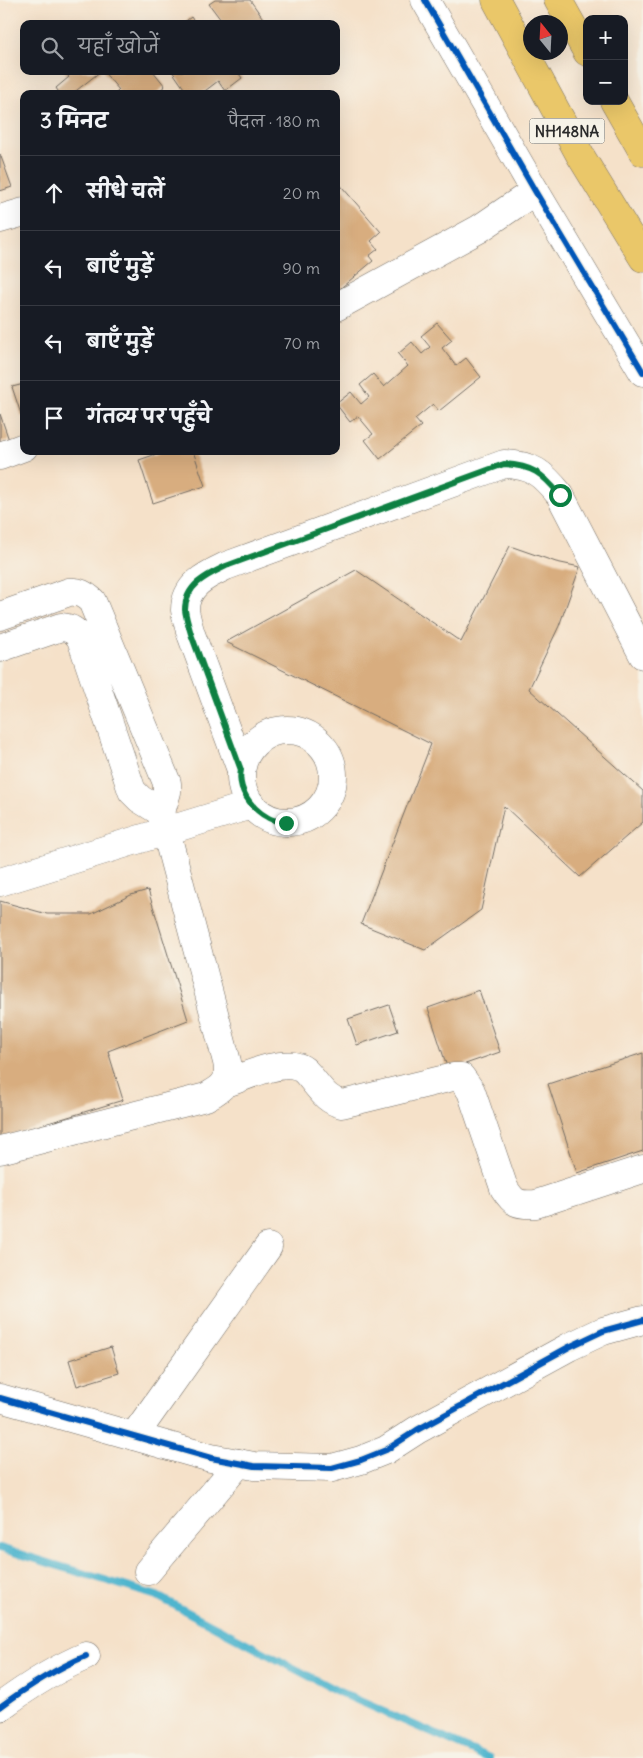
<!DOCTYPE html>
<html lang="hi">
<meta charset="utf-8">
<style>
body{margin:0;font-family:Delius,"Playpen Sans Deva",sans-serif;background:#20242c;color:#f1f3f6}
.controls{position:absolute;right:15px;top:15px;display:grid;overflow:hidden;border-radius:10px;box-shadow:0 5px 20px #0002}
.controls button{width:45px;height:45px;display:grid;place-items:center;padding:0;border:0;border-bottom:1px solid #363941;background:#171b24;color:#f1f3f6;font:25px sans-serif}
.compass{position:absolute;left:523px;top:15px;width:45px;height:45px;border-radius:50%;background:#171b24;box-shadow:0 5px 20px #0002;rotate:342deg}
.stop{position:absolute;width:15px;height:15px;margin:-11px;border:4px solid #0b8043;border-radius:50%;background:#fff}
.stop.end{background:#0b8043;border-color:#fff;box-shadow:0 1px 5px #0008}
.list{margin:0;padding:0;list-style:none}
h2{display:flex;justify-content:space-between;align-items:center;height:65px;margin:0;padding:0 20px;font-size:21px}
h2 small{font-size:16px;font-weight:400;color:#9ea1a6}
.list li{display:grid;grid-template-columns:32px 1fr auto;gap:15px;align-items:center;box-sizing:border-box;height:75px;padding:0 20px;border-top:1px solid #363941}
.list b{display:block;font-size:19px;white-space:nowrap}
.list em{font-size:16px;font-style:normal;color:#9ea1a6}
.icon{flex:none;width:28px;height:28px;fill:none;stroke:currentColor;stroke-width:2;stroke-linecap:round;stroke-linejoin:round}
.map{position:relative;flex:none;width:643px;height:1758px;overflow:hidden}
.search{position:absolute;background:#171b24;box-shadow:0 5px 20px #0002;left:20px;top:20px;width:320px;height:55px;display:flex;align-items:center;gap:12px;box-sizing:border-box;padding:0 18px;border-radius:10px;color:#9ea1a6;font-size:19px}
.panel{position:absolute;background:#171b24;box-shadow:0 5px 20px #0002;left:20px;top:90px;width:320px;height:365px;border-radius:10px}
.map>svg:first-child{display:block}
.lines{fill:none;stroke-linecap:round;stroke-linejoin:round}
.stream{stroke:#50b5ce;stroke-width:8}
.building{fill:#d8ad7f}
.minor-casing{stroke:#726b62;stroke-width:29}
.highway-casing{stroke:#726b62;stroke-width:29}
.minor{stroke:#fff;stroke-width:28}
.highway{stroke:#eac769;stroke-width:28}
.cycleway-casing{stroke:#f7f3e8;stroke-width:9}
.cycleway{stroke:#0057b8;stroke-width:6}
.route{stroke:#0b8043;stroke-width:6}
.labels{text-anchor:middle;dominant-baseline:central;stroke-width:4;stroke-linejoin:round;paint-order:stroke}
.shield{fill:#f7f3e8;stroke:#686764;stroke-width:1}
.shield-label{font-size:15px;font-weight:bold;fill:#2b2b2b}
</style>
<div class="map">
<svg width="643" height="1758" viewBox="0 0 643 1758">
<rect width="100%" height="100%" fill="#f7f3e8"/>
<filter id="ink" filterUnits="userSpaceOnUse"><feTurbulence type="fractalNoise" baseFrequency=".02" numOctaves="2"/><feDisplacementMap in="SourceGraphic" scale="10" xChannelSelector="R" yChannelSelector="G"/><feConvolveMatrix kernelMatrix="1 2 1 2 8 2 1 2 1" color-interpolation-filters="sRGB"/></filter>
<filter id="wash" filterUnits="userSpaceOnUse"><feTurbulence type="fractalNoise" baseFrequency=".0096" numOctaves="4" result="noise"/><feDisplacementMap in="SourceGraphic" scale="20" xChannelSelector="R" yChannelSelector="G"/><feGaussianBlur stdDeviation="1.12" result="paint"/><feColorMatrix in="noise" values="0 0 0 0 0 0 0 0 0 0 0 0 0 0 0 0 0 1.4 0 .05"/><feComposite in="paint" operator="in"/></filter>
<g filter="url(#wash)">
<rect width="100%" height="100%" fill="#f5e1c9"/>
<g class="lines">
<!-- stream -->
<path class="stream" d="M0,1548L157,1596L339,1692L489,1758"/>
</g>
<g id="blocks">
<!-- building -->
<g class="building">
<path d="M215,0H250L267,24H224L209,4Z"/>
<path d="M191,17L196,24H182Z"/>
<path d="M64,71H101L72,94H60L56,88L69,77Z"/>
<path d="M103,71H137L138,73L140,71H153L165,86L155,94H115L119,90Z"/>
<path d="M172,71H237L242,78L225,91L218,81L201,94H188Z"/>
<path d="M0,154L12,187L0,191Z"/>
<path d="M336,180L381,232L371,241L378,249L369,256L373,261L336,292Z"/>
<path d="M437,323L452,340L442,348L456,366L466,358L481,377L439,411L433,404L415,419L421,426L380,459L365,440L373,434L358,416L350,422L336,404L351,392L361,404L369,397L360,385L373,374L384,387L408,366L398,354L412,342L422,354L430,347L421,336Z"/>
<path d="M24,384V416L22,417L12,387Z"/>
<path d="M0,414L9,440L0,442Z"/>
<path d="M165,451H193L205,486L153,503L139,460Z"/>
<path d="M510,546L556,562L580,567L559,626L529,689L643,791V822L580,877L504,806L481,910L425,950L361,924L431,744L226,642L356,570L461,642Z"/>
<path d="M148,890L188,1020L108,1051L123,1100L0,1138V901L47,914H91L131,895Z"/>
<path d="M479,990L500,1052L448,1070L428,1008Z"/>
<path d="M389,1005L398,1031L357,1045L348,1019Z"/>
<path d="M643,1053V1151L577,1173L548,1084Z"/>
<path d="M111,1347L119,1373L77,1386L69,1360Z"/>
</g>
</g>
</g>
<g filter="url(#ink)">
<use href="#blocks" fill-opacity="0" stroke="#726b62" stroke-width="1"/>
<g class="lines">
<defs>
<g id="minor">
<path d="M425,0L535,191L643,372"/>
<path d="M0,219L24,212"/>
<path d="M336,307L479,229L535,191"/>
<path d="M0,456L24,447"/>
<path d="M0,616L69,592C79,591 84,594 92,601L167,783V792L161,812L140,799L132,791L81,639C75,630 71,628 61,627L0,648"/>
<circle cx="287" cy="776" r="46"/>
<path d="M241,770L191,634C189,627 186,618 185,610C185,585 207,575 226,566L504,464C533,465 542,473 560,495L643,655"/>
<path d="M0,882L251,805"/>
<path d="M226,1083C244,1077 279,1060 298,1067C305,1069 310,1077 315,1083C323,1093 329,1101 342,1104L453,1077H461L471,1091L504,1188C514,1204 518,1205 536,1204L643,1169"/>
<path d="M0,1150L206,1097C223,1088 231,1082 227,1062L161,812"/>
<path d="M0,1398L211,1458L254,1466L332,1468L361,1460L386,1450L417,1430L569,1347L603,1331L643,1320"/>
<path d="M134,1436L268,1247"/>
<path d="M148,1571L239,1463"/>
<path d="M0,1707C27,1687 55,1669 86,1656"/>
</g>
<g id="highway">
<path d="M496,0L580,155L643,258"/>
<path d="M558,0L587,52"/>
<path d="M614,101L643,152"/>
</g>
</defs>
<!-- minor casing -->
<use href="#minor" class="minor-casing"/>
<!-- highway casing -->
<use href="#highway" class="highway-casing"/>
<!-- minor -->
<use href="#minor" class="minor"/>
<!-- highway -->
<use href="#highway" class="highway"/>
<defs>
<g id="cycleway">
<path d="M425,0L535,191L643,372"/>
<path d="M0,1398L211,1458L254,1466L332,1468L361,1460L386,1450L417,1430L569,1347L603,1331L643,1320"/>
<path d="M0,1707C27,1687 55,1669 86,1656"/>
</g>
</defs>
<!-- cycleway casing -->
<use href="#cycleway" class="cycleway-casing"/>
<!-- cycleway -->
<use href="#cycleway" class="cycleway"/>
</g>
</g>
<g class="lines" filter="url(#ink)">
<!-- route -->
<path class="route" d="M286,823C280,821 272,821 267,817C251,808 237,789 241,770L191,634C189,627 186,618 185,610C185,585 207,575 226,566L504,464C533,466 542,473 560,495"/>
</g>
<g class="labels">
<!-- shield labels -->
<rect class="shield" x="529.5" y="118.5" width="75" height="25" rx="4"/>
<g class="shield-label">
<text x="567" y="131">NH148NA</text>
</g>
</g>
</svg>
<div class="controls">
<button>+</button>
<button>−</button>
</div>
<svg class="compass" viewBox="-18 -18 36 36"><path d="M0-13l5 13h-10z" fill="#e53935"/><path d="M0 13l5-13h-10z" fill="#9ea1a6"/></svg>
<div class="stop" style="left:560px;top:495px"></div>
<div class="stop end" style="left:286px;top:823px"></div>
<div class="search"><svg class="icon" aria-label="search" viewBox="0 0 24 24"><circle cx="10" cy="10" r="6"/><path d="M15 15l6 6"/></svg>यहाँ खोजें</div>
<section class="panel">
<h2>3 मिनट<small>पैदल · 180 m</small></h2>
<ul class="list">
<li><svg class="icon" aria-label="ahead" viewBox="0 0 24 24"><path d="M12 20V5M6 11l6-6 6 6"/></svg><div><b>सीधे चलें</b></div><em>20 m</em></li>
<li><svg class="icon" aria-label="left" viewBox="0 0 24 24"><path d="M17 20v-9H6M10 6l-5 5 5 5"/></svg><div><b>बाएँ मुड़ें</b></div><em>90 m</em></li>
<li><svg class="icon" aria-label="left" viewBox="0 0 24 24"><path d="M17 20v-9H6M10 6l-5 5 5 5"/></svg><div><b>बाएँ मुड़ें</b></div><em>70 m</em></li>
<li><svg class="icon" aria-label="arrive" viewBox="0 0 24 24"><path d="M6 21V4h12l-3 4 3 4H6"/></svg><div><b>गंतव्य पर पहुँचे</b></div></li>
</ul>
</section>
</div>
